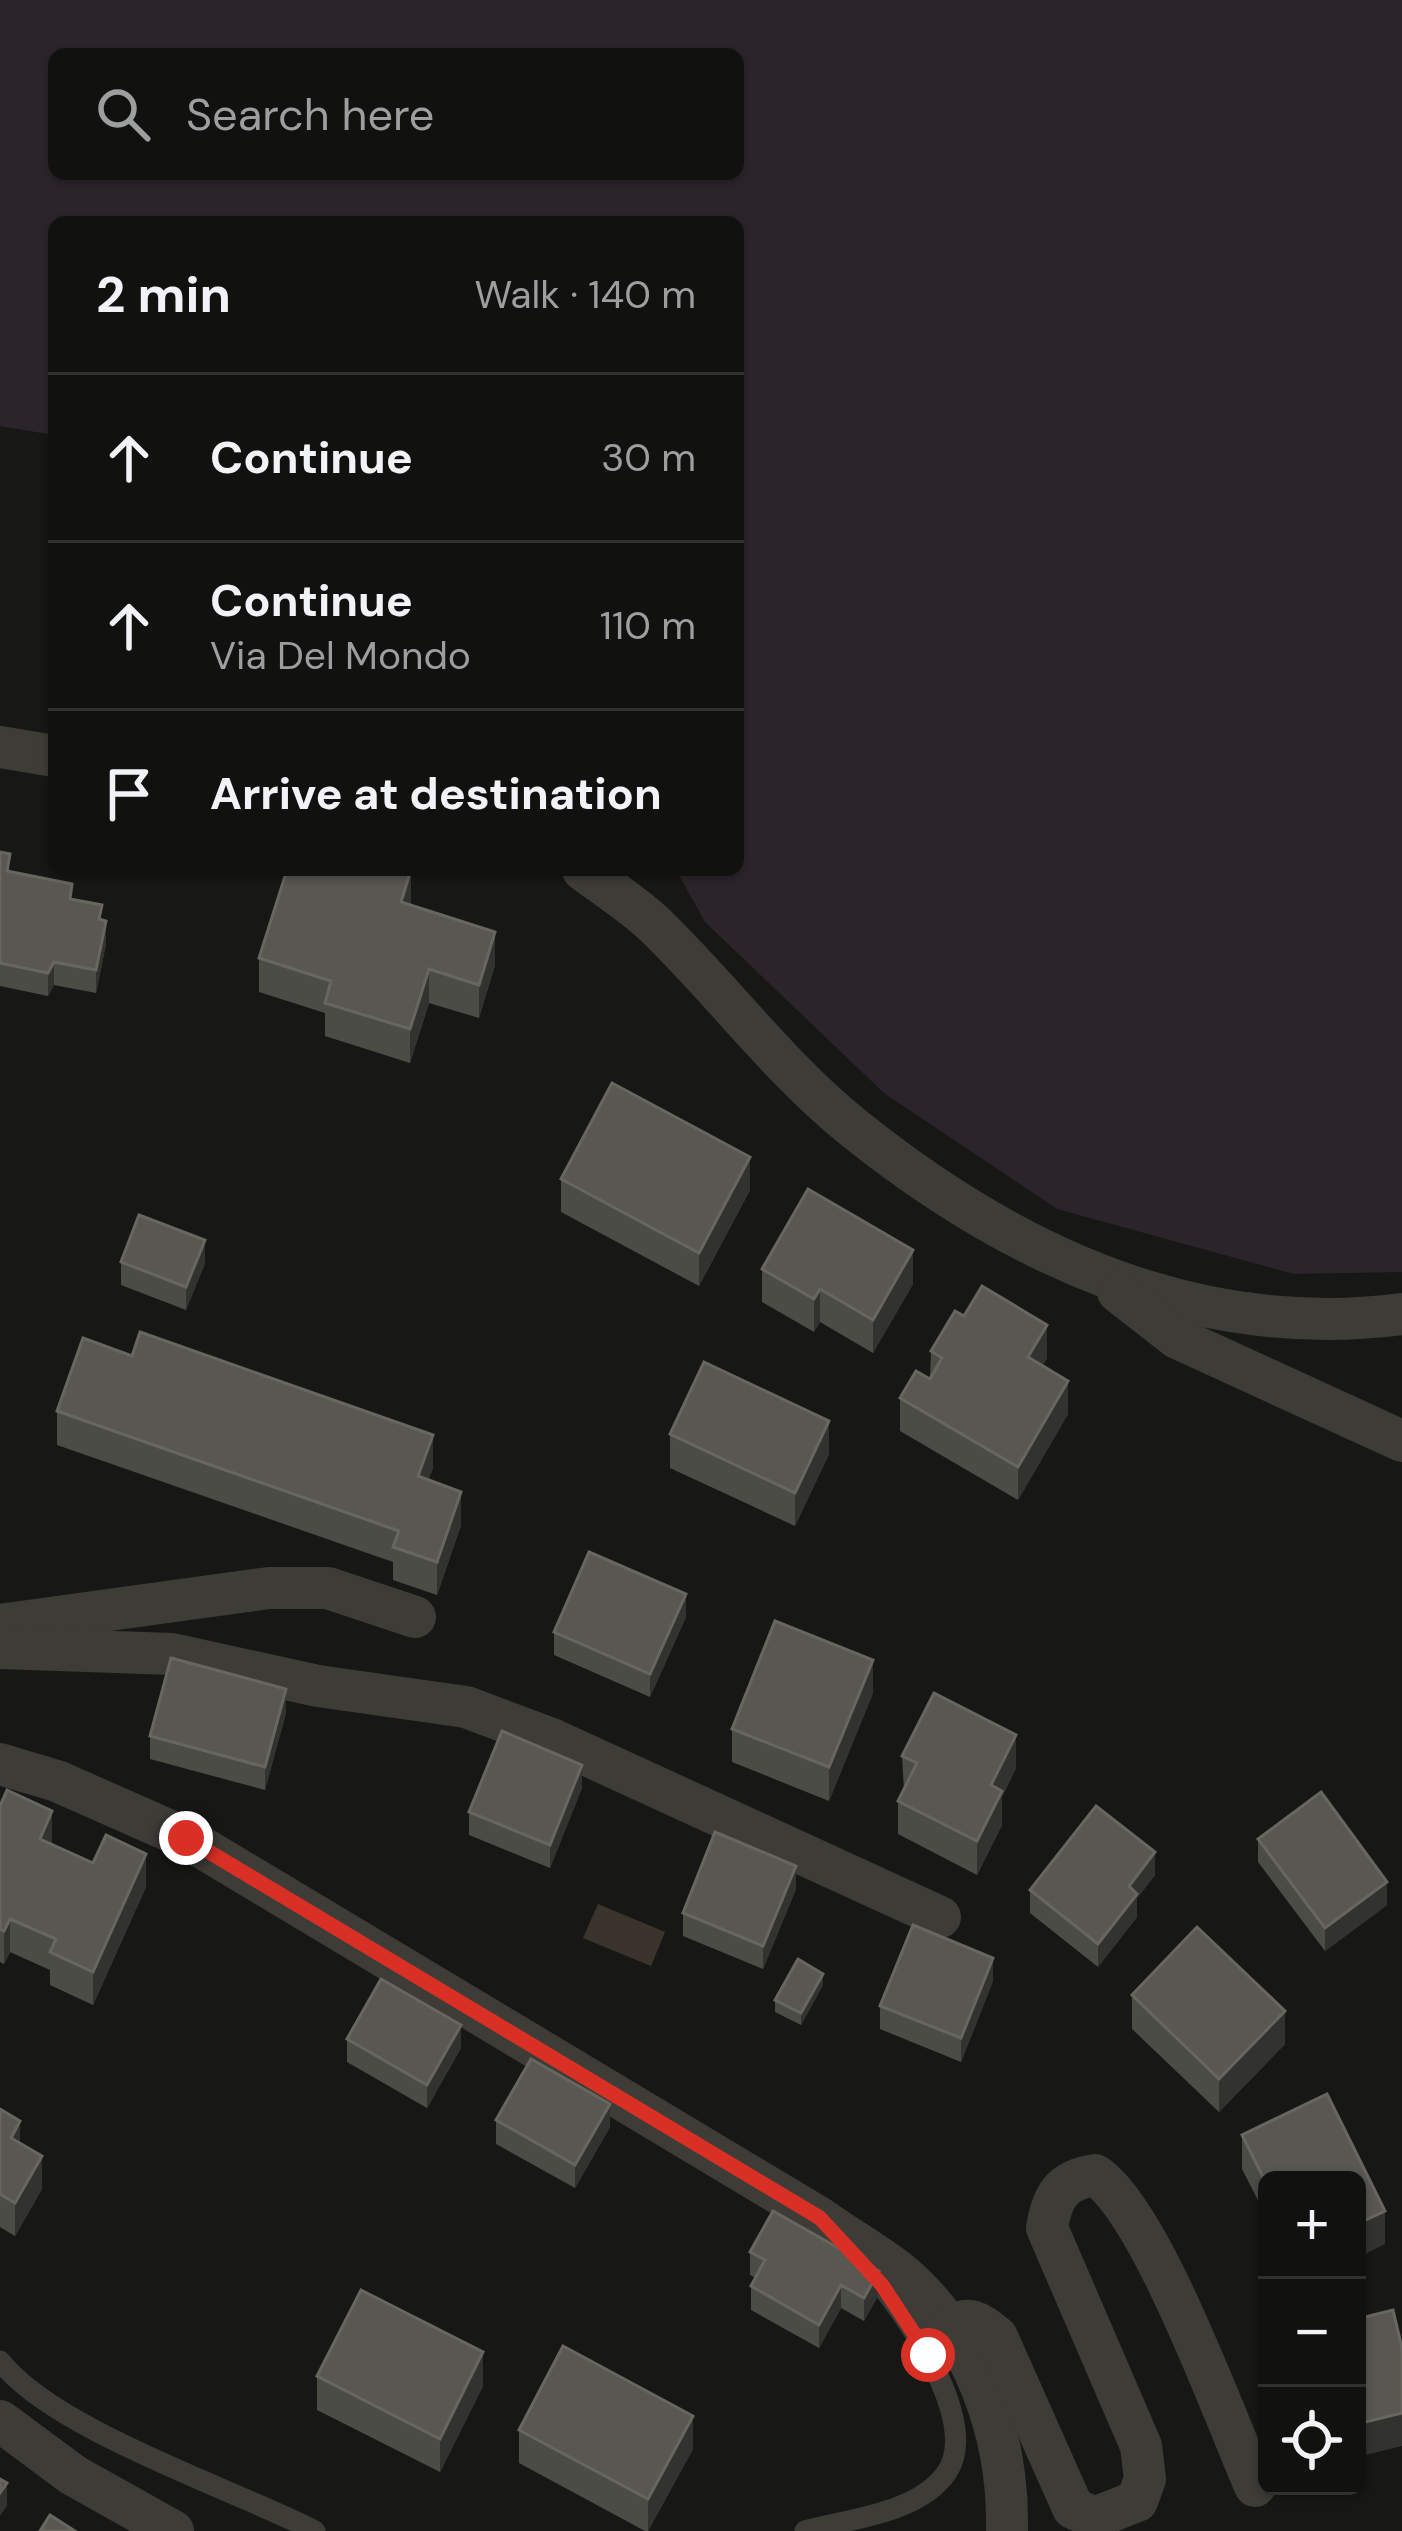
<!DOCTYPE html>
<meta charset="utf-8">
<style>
body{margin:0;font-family:"DM Sans",sans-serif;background:#1a1b19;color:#f1f3f6}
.controls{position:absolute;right:36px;bottom:36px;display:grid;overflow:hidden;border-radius:18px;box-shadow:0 3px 9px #0004}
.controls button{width:108px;height:108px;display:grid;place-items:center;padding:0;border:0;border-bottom:3px solid #303230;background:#111210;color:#f1f3f6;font:60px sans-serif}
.stop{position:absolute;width:36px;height:36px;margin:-27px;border:9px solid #d93025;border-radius:50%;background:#fff}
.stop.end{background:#d93025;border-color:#fff;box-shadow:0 3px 12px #0008}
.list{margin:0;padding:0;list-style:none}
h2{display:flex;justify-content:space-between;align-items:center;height:156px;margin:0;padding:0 48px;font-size:51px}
h2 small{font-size:39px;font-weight:400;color:#9c9e9f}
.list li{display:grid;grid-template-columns:78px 1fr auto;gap:36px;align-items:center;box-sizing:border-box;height:168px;padding:0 48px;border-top:3px solid #303230}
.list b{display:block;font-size:45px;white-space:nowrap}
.list p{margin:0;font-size:39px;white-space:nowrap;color:#9c9e9f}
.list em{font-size:39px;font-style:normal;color:#9c9e9f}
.icon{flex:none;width:66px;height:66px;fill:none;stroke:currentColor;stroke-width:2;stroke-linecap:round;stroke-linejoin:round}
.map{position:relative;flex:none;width:1402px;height:2531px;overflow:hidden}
.search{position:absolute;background:#111210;box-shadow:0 3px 9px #0004;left:48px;top:48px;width:696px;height:132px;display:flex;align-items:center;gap:30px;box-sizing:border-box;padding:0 42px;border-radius:18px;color:#9c9e9f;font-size:45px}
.panel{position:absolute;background:#111210;box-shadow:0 3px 9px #0004;left:48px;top:216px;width:696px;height:660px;border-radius:18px}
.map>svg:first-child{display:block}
.green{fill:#2c242b;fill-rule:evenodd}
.water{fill:#3b342c}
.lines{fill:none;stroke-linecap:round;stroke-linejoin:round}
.service{stroke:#3d3c37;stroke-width:21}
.minor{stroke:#3d3c37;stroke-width:42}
.wall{fill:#4c4c47}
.shaded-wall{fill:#32322f}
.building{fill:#585752;stroke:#67665f;stroke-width:3}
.route{stroke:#d93025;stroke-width:15}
</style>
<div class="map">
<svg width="1402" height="2531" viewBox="0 0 1402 2531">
<rect width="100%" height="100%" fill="#171816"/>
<!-- green -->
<path class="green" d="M0,0H1402V1272L1294,1274L1057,1209L884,1093L705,922L676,870H738V222H54V435L0,426ZM54,54H738V174H54Z"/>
<!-- water -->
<path class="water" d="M598,1904L665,1932L651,1966L583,1938Z"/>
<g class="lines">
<!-- service -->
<g class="service">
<path d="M0,2361C54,2430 231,2488 315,2531"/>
<path d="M805,2531C849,2519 920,2513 947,2472C982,2420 900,2304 865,2267"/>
</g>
<!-- minor -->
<g class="minor">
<path d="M0,747L54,756"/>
<path d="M583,870C607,888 634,905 656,926C723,991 781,1070 855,1129C1011,1254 1197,1341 1402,1314"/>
<path d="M1118,1292L1177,1338L1402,1441"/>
<path d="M0,1625L269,1588H328L415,1617"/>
<path d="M0,1648L172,1654L318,1686L466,1707L554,1740L940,1917"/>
<path d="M0,1764L57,1781L186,1838L820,2218C845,2236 873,2252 898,2271C974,2333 1009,2435 1007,2531"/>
<path d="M950,2327C970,2314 980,2323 997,2337L1073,2508L1094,2518L1137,2501L1145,2479L1141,2446L1047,2228C1052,2197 1061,2180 1095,2175C1150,2210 1225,2417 1255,2486"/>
<path d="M0,2421L73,2475L173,2531"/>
</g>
</g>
<!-- wall -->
<g class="wall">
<path d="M0,852L10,871L72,900L102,920L106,944L96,993L54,985L48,996L0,986Z"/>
<path d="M411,905L495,965L479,1018L429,1003L410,1063L325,1036V1013L259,992V958Z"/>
<path d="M561,1179L750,1190L699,1286L561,1212Z"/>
<path d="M121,1262L205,1263L186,1310L121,1285Z"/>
<path d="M762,1269L913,1284L873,1353L820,1322L814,1332L762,1302Z"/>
<path d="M964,1316L1047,1358L1042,1366L1068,1414L1018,1500L900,1431V1398L930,1379L931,1351Z"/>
<path d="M57,1411L433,1468L428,1480L461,1525L437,1595L393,1580V1562L57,1445Z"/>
<path d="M670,1434L829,1454L795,1526L670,1468Z"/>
<path d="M686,1617L650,1697L554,1655V1632Z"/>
<path d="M873,1693L829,1801L732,1762V1729Z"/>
<path d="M286,1713L265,1790L150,1759V1736Z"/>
<path d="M902,1756L1016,1768L1002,1797V1825L977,1875L898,1834V1801L904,1790Z"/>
<path d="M582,1788L550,1868L469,1835V1812Z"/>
<path d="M0,1806L52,1844L146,1887L93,2005L50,1985V1970L10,1952L4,1964L0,1962Z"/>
<path d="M1258,1839L1387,1905L1325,1951L1258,1862Z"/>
<path d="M1155,1875L1137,1898V1917L1098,1967L1030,1913V1890Z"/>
<path d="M796,1889L763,1969L683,1936V1913Z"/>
<path d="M993,1981L961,2062L880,2029V2006Z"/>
<path d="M823,1985L801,2025L775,2012V2000Z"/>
<path d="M1132,1995L1285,2044L1219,2112L1132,2029Z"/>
<path d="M347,2039L461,2048L427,2108L347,2062Z"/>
<path d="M0,2109L20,2143L42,2189L15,2236L0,2227Z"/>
<path d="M496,2120L610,2127L575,2188L496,2144Z"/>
<path d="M1242,2135L1385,2244L1267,2180V2218L1242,2169Z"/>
<path d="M750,2252L879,2294L864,2321L841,2308L819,2348L751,2310V2286L756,2278L750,2275Z"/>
<path d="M317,2376L483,2386L440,2472L317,2410Z"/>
<path d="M519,2430L693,2449L648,2531H645L519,2463Z"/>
</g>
<!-- shaded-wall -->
<g class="shaded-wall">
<path d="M411,870V903L401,935V902Z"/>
<path d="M106,921V944L96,993V970Z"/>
<path d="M495,932V965L479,1018V985Z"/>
<path d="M54,962V985L48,996V973Z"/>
<path d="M429,969V1003L410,1063V1029Z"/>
<path d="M750,1157V1190L699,1286V1253Z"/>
<path d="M205,1240V1263L186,1310V1287Z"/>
<path d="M913,1250V1284L873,1353V1320Z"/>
<path d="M820,1289V1322L814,1332V1299Z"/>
<path d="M1047,1325V1358L1028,1391V1357Z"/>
<path d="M1068,1381V1414L1018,1500V1467Z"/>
<path d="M829,1421V1454L795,1526V1493Z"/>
<path d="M433,1435V1468L418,1509V1476Z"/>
<path d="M461,1492V1525L437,1595V1562Z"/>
<path d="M686,1594V1617L650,1697V1674Z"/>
<path d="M873,1660V1693L829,1801V1767Z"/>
<path d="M286,1689V1713L265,1790V1767Z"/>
<path d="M1016,1735V1768L1002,1797V1825L977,1875V1841L991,1785Z"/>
<path d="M582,1765V1788L550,1868V1845Z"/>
<path d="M52,1811V1844L40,1839Z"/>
<path d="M1155,1852V1875L1137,1898V1917L1098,1967V1944L1129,1886Z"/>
<path d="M146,1854V1887L93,2005V1972Z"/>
<path d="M796,1866V1889L763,1969V1946Z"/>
<path d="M1387,1882V1905L1325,1951V1928Z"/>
<path d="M10,1919V1952L4,1964V1931Z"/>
<path d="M993,1958V1981L961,2062V2038Z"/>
<path d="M823,1974V1985L801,2025V2013Z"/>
<path d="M1285,2011V2044L1219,2112V2079Z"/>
<path d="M461,2025V2048L427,2108V2085Z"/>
<path d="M610,2104V2127L575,2188V2165Z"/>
<path d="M20,2121V2154L11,2138Z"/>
<path d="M42,2156V2189L15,2236V2203Z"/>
<path d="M1385,2211V2244L1357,2258V2224Z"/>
<path d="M879,2271V2294L864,2321V2298Z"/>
<path d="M841,2285V2308L819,2348V2325Z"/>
<path d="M483,2352V2386L440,2472V2439Z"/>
<path d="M1402,2413V2446L1357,2457V2424Z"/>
<path d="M693,2416V2449L648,2531V2499Z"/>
<path d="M7,2483V2506L0,2516V2493Z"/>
</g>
<!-- building -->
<g class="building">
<path d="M0,852L10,854L7,871L72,884L70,899L102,905L99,919L106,921L96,970L54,962L48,973L0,963Z"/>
<path d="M287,870L299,873L300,870H411L401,902L495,932L479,985L429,969L410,1029L325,1003L331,981L259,958Z"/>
<path d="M612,1083L750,1157L699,1253L561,1179Z"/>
<path d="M808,1189L913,1250L873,1320L820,1289L814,1299L762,1269Z"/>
<path d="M139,1215L205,1240L186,1287L121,1262Z"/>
<path d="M982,1286L1047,1325L1028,1357L1068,1381L1018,1467L900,1398L916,1371L930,1379L942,1358L931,1351L955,1311L964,1316Z"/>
<path d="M140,1332L433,1435L418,1476L461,1492L437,1562L393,1547L399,1531L57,1411L83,1338L132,1356Z"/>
<path d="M704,1362L829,1421L795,1493L670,1434Z"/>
<path d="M589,1552L686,1594L650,1674L554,1632Z"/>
<path d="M775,1621L873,1660L829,1767L732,1729Z"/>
<path d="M171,1658L286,1689L265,1767L150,1736Z"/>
<path d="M934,1693L1016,1735L991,1785L1002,1791L977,1841L898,1801L917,1763L902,1756Z"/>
<path d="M502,1731L582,1765L550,1845L469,1812Z"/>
<path d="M7,1790L52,1811L40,1839L93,1863L106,1835L146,1854L93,1972L50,1952L56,1939L10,1919L4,1931L0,1929V1806Z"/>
<path d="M1321,1792L1387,1882L1325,1928L1258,1839Z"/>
<path d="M1096,1806L1155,1852L1129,1886L1137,1894L1098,1944L1030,1890Z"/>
<path d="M715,1832L796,1866L763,1946L683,1913Z"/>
<path d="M913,1925L993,1958L961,2038L880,2006Z"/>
<path d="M1197,1927L1285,2011L1219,2079L1132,1995Z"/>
<path d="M798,1959L823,1974L801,2013L775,2000Z"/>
<path d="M381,1979L461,2025L427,2085L347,2039Z"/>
<path d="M531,2059L610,2104L575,2165L496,2120Z"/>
<path d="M1327,2094L1385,2211L1357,2224V2180H1267V2185L1242,2135Z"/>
<path d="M0,2109L20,2121L11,2138L42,2156L15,2203L0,2194Z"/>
<path d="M773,2211L879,2271L864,2298L841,2285L819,2325L751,2286L765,2260L750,2252Z"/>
<path d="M361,2290L483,2352L440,2439L317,2376Z"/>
<path d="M1393,2310L1402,2348V2413L1357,2424V2319Z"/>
<path d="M563,2346L693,2416L648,2499L519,2430Z"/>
<path d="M0,2479L7,2483L0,2493Z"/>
<path d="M50,2515L75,2531H40Z"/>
</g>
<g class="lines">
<!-- route -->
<path class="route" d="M186,1838L820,2218L882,2285L928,2355"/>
</g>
</svg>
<div class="controls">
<button>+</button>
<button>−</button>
<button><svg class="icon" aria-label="locate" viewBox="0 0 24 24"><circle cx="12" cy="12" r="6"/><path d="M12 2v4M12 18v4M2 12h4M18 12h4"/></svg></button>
</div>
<div class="stop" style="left:928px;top:2355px"></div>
<div class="stop end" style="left:186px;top:1838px"></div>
<div class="search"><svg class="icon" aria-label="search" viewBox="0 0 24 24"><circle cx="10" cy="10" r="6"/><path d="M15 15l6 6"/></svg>Search here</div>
<section class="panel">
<h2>2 min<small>Walk · 140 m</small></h2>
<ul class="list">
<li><svg class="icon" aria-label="ahead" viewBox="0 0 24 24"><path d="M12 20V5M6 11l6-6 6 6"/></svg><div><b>Continue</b></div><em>30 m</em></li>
<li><svg class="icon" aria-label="ahead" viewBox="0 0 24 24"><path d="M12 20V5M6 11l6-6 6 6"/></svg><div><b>Continue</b><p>Via Del Mondo</p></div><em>110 m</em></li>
<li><svg class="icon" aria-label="arrive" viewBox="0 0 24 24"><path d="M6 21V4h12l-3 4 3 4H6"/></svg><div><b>Arrive at destination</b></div></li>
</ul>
</section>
</div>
